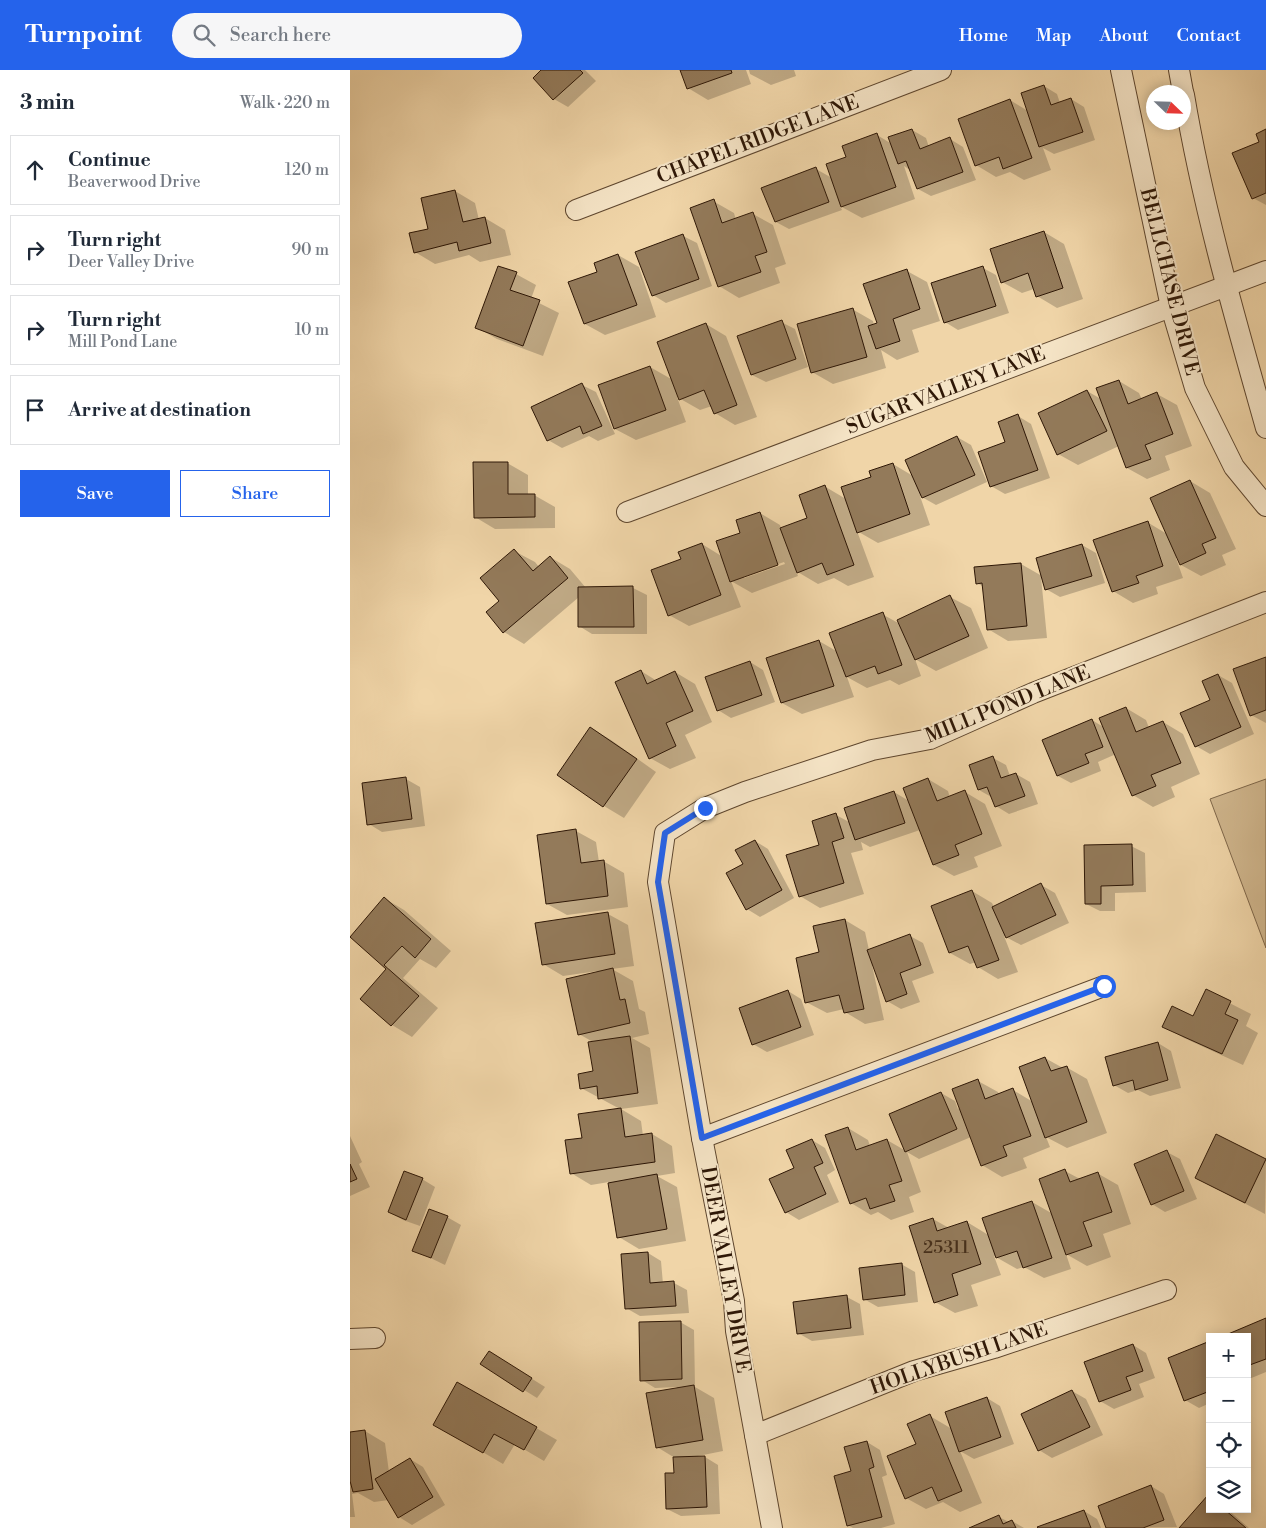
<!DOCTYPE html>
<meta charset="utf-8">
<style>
body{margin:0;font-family:"Libre Bodoni",serif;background:#f6f6f7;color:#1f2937}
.controls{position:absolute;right:15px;bottom:15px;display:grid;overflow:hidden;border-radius:0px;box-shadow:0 2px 12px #0003}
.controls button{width:45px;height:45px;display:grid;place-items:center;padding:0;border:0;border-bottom:1px solid #e0e1e3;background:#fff;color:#1f2937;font:25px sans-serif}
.compass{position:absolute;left:796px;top:15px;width:45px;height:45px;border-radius:50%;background:#fff;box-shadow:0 2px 12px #0003;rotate:113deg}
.stop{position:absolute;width:15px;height:15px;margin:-11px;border:4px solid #2563eb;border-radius:50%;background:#fff}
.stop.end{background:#2563eb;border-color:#fff;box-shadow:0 1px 5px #0008}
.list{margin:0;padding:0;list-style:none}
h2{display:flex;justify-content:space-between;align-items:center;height:65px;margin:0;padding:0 20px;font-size:21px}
h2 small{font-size:16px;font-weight:400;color:#747a83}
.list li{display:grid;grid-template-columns:32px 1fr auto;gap:15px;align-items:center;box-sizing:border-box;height:70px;margin:0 10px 10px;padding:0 10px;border:1px solid #e0e1e3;border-radius:0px}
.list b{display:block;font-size:19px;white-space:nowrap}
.list p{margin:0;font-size:16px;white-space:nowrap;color:#747a83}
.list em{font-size:16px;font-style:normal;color:#747a83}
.actions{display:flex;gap:10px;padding:15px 20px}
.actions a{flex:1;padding:11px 0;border:1px solid #2563eb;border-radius:0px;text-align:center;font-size:18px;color:#2563eb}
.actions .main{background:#2563eb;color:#fff}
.icon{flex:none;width:28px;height:28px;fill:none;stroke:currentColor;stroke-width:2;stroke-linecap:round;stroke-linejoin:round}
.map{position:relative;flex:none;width:916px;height:1458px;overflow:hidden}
header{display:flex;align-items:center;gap:30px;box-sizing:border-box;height:70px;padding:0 25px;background:#2563eb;color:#fff}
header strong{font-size:24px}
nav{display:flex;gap:28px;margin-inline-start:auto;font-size:18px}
.search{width:350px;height:45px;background:#f6f6f7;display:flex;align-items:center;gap:12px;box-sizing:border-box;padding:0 18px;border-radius:28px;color:#747a83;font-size:19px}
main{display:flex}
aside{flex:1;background:#fff}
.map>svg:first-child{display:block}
.green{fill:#cfb58c;stroke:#7e6649}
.shadow{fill:#0003;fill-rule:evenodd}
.building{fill:#937a5a;stroke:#2e1706}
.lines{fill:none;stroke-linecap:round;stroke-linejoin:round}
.minor-casing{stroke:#5e462e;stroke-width:22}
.minor{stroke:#f5e4c6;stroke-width:20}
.route{stroke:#2563eb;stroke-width:6}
.labels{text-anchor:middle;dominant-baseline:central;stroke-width:4;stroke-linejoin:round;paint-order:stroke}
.number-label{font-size:18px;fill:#47301b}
.street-label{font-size:20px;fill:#2e1706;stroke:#f5e4c6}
</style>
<header>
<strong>Turnpoint</strong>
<div class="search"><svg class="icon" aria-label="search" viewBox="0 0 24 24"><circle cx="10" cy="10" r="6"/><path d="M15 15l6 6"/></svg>Search here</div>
<nav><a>Home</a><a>Map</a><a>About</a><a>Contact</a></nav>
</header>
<main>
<aside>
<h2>3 min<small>Walk · 220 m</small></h2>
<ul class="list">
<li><svg class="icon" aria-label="ahead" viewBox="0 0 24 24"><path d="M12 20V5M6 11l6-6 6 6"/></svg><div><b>Continue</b><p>Beaverwood Drive</p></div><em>120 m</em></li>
<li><svg class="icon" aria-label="right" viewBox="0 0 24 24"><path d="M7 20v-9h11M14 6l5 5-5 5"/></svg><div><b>Turn right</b><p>Deer Valley Drive</p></div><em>90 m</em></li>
<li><svg class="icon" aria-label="right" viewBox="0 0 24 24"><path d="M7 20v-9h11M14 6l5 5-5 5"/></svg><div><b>Turn right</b><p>Mill Pond Lane</p></div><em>10 m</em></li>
<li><svg class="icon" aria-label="arrive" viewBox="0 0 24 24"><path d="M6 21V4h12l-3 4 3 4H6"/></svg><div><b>Arrive at destination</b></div></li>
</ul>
<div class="actions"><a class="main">Save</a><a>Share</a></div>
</aside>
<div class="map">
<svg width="916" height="1458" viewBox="0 0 916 1458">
<rect width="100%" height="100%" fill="#f0d5a8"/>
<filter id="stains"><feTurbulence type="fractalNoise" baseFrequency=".004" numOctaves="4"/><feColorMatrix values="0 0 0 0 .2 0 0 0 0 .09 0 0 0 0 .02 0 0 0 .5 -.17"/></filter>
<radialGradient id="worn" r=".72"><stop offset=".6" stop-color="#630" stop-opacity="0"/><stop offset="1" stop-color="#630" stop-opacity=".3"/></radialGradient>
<!-- green -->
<path class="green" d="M916,709V878L860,729Z"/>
<!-- shadow -->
<g class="shadow">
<path d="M193,0H235L246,11L218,37L204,29L185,8Z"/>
<path d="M332,0H396L401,14L358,30L338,18Z"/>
<path d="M399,0H444L446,6L421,15L400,4Z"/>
<path d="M694,16L707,24L710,33L721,29L734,37L745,70L704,84L693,78L701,100L674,110L660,102L646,107L626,95L660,30L678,41Z"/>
<path d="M562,60L576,68L579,77L600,69L613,77L626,110L581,126L568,119L560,100L554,96L565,129L512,148L490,136L492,140L439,159L426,152L466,99L482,108L497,88L527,65L542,74Z"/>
<path d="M916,61V135L903,128L911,72Z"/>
<path d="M105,121L125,133L129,150L135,148L155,160L161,185L130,192L119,185L85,194L65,182Z"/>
<path d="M363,131L384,143L386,150L403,144L423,155L436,194L425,198L430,213L389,228L369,216Z"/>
<path d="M694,162L714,174L733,229L707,238L687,226L684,219L672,223L652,212Z"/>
<path d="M333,166L347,173L362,216L316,233L303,225Z"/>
<path d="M268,185L289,197L306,247L255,265L235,254L249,202Z"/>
<path d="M633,198L646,205L659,243L608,260L595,252Z"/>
<path d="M557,201L577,212L590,251L562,260L569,282L547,290L531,280L536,298L483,314L462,302L502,239L523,251L524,256L528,254Z"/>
<path d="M166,204L186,215L181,229L209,243L193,286L147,269L126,257Z"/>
<path d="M431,252L445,259L458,297L416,312L402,305L389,267Z"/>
<path d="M356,254L376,266L407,347L385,355L365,343L362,336L350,340L327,327L336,352L286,370L265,359L250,315L300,297L323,310Z"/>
<path d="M769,311L789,323L792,330L807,324L827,335L842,376L815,386L820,400L797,409L777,398L769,376L728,395L708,384L737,321L751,329Z"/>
<path d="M232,315L246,322L265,364L248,371L239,366L212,378L198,370Z"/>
<path d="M668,346L681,354L700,408L655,424L641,416Z"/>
<path d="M607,367L621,375L637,412L586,435L570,426L580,455L528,473L507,461L524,507L498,516L484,508L468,514L446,501L448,506L402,523L381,511L391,537L339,556L319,545L332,490L352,474L373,487L410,443L430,455L431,459L458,449L474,416L496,429L523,407L543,394L563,406ZM434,492L435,494L394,508V506Z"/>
<path d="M157,393L178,405V425H184L205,437V458L145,459L125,447Z"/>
<path d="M840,411L860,423L886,479L872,485L876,495L851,506L831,495L828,488H826L833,508L806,517L808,524L783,533L763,521L797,452L817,464Z"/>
<path d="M732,475L746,483L755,513L710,527L696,519L693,507H691L697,568L658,571L638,559L634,517L627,513L671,494L692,506Z"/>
<path d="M164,481L185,492L189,497L200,487L220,499L236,518H283L297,525V564H242L229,556V527L174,574L154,562L151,531Z"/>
<path d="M600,527L621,538L638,578L586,601L565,589L571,606L549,615L540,610L517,618L497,607L504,627L452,644L432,633L469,571L488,582L532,544L550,554Z"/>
<path d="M916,589V653L901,645Z"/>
<path d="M400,592L413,600L425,632L381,648L368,640Z"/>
<path d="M291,601L307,611L325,602L345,614L362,652L335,665L346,688L320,699L300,688Z"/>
<path d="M868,605L882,613L904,664L860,684L846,676Z"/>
<path d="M776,638L796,650L799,658L813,652L833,664L850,704L821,717L825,727L803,737L783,725L766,684L748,692L751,701L721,713L708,706L742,650L755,658Z"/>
<path d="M241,658L261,670L306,702L274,748L254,736L208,705Z"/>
<path d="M643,688L656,695L660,706L666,704L680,712L688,734L659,744L646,736L643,728L629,720Z"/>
<path d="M56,709L70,717L75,756L32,762L19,754Z"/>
<path d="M578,709L598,721L600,728L615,722L635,734L652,776L624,787L628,797L604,806L584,795L570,760L520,777L511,772L513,780L501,783L514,824L470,838L450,826L471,776L486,745L501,753L544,722L559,731Z"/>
<path d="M226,761L246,772L249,792L253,791L274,803L278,837L217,845L197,834Z"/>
<path d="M405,771L418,779L444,828L410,847L397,839L394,794Z"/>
<path d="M781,776L795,783L796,822L765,823V841H750L736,834Z"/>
<path d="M691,815L705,823L719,853L671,875L654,866L668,902L648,909L628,897L626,892L620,894L600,883L622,821L642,833L644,837Z"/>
<path d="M34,828L54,840L101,881L86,898L70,889L53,908L88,938L62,967L42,955L12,929L39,898L34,896Z"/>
<path d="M258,844L278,855L284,896L262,899L283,911L289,939L295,942L299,964L282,968L300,978L308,1034L271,1039L291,1051L293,1066L302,1064L322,1076L325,1103L307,1106L327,1117L336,1171L289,1179L269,1167L259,1112L241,1115L221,1103L233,1069L270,1039L231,1018L244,1002L243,972L229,964L248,901L213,906L193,894Z"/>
<path d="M495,850L515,862L519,880L560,866L573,873L584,903L562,911L570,932L551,939L537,931L524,895H522L534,950L515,954L495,942L494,939L477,943L456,932L470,883Z"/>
<path d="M438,921L451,929L464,965L417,982L403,974Z"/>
<path d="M856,921L901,944L896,956L908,963L893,995L834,968L814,956L843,948Z"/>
<path d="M808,973L821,981L831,1018L800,1026L788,1020L778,1023L764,1015Z"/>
<path d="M695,988L713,998L716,997L737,1009L757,1063L717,1078L696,1067L700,1077L673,1088L677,1098L652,1107L632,1095L621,1067L569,1089L557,1082L571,1122L559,1127L564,1142L541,1150L528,1142L521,1145L501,1133L498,1058L518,1070L520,1076L537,1070L556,1081L591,1023L605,1031L608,1039L628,1011L648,1022L649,1025L663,1020L683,1032Z"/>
<path d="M0,1066L12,1092L9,1094L20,1117L0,1126Z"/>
<path d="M867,1066L916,1090L915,1144L846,1108Z"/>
<path d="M462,1070L475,1078L485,1100L477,1105L489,1132L449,1150L436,1142L445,1098Z"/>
<path d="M817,1082L830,1089L847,1129L815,1142L802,1134Z"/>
<path d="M715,1101L730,1109L747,1103L768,1115L781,1154L753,1164L761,1187L737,1196L716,1184L721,1199L694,1208L674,1197L667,1199L644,1186L651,1205L621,1215L628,1236L605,1243L585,1232L583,1149L599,1158L617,1152L640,1166L682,1132L703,1144Z"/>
<path d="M72,1109L85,1117L70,1156L53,1150L39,1142Z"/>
<path d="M97,1147L111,1155L95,1195L64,1180Z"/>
<path d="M298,1183L311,1191L313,1214L324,1213L337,1220L339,1243L290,1246L276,1238Z"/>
<path d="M551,1194L565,1202L568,1232L528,1237L514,1229Z"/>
<path d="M497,1227L510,1234L514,1265L462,1271L448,1263Z"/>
<path d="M916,1249V1302L899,1309L897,1307V1267Z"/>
<path d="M330,1252L344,1260L345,1317L364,1328L373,1381L348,1386V1387H355L368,1395L370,1444L331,1446L317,1439L325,1404V1388L307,1377L327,1317L305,1318L292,1310Z"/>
<path d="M860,1273V1333L849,1338L835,1330Z"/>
<path d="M783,1275L796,1283L805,1308L789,1314L794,1327L764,1339L750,1331Z"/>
<path d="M152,1290L195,1317L187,1328L132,1294Z"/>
<path d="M108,1313L207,1370L194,1391L165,1374L153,1394L85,1354Z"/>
<path d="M722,1321L736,1329L753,1365L702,1388L689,1380Z"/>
<path d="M637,1328L650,1336L664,1374L624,1389L610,1381L632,1433L610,1442L593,1432L576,1439L556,1428L568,1374L580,1346L602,1359Z"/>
<path d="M15,1361L35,1373L39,1402L60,1389L73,1397L95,1435L62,1455L49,1447L39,1430L24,1432L8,1423L2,1424L5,1447H0V1363Z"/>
<path d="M517,1372L530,1380L537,1405L532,1407L545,1454L531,1458H503L498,1455L502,1402Z"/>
<path d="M801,1416L814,1424L827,1457L757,1458Z"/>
<path d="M860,1439H877L899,1458H831Z"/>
<path d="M734,1441L747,1449L751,1458H689Z"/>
<path d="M649,1447L659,1452L662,1451L674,1458H623Z"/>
</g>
<!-- building -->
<g class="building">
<path d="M191,0H230L233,3L203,30L183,8Z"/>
<path d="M330,0H381L382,3L337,19Z"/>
<path d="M694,15L701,35L721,28L733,62L689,77L671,23Z"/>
<path d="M660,29L682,88L653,99L649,87L625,96L608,49Z"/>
<path d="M562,59L570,79L600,67L613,102L567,119L556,91L548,94L538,67Z"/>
<path d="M916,59V123L902,129L882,83L909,72L906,64Z"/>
<path d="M527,63L546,117L491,137L476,94L496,87L492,76Z"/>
<path d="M466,97L479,132L425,152L411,118Z"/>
<path d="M105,120L113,152L135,147L141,173L109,181L107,172L64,183L59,163L78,159L71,128Z"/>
<path d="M364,129L372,153L403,142L417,182L405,186L411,202L368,217L340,138Z"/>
<path d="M694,161L713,218L686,227L678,203L651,213L640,179Z"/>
<path d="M333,164L349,209L302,226L285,182Z"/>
<path d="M268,184L287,235L234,254L218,212L247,202L244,193Z"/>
<path d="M148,196L167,202L160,220L190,230L173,276L125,258Z"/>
<path d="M633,196L646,236L594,253L581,213Z"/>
<path d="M557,199L570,239L543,249L550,271L526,279L518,256L527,253L513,214Z"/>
<path d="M503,238L517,287L461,303L447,254Z"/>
<path d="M432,250L446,289L401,305L387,266Z"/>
<path d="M356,253L387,335L364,344L354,320L329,330L307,272Z"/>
<path d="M300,296L316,340L264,359L248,315Z"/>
<path d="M769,310L778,334L807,322L823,364L795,375L801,389L776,398L746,318Z"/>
<path d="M232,313L252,356L233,364L230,356L197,371L181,337Z"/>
<path d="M737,320L757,361L707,385L688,343Z"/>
<path d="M668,344L688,400L640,417L628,382L655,372L648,352Z"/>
<path d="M607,366L625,405L572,428L555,390Z"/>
<path d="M123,392H158V424H185V447L124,448Z"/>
<path d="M543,393L560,444L507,463L491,417L521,407L519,401Z"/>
<path d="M840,410L866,468L852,474L856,483L830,495L800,428Z"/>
<path d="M475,415L504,495L477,505L472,493L447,503L430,458L457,448L449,425Z"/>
<path d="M410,442L428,495L380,512L366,471L390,463L386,450Z"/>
<path d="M798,451L813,496L786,506L789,513L762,522L743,470Z"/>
<path d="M352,473L371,525L318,546L301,500L331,489L328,482Z"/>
<path d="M732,474L742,506L695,520L686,488Z"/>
<path d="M164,479L183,501L200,486L218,508L153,563L136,542L149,531L130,508Z"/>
<path d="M671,493L677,556L637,560L632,513L626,514L624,497Z"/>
<path d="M283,516L284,557H228V517Z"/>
<path d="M600,525L619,566L565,590L547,550Z"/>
<path d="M533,542L552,595L528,604L525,596L496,607L479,563Z"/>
<path d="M469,570L484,616L431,633L416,588Z"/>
<path d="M916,587V640L900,646L883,599Z"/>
<path d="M400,591L412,625L367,641L355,607Z"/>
<path d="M291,600L297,614L325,601L343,641L316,653L326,676L299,689L265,612Z"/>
<path d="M868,604L891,657L845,677L830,643L860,630L852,611Z"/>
<path d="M776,637L786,662L813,651L831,693L801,705L806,716L782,726L749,648Z"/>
<path d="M742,649L753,677L735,684L739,693L707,706L692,670Z"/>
<path d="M240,657L287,689L253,737L207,705Z"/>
<path d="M643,686L651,708L666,703L675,726L645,737L637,717L628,720L619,695Z"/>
<path d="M56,707L62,749L17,755L12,713Z"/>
<path d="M578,708L587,731L615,720L632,764L605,775L609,785L583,795L553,718Z"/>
<path d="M544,721L555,753L505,770L494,738Z"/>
<path d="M486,743L494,768L482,772L494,813L449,827L436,785L469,775L462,751Z"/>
<path d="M226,759L231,793L254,790L258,826L196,834L187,765Z"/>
<path d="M405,770L432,820L396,840L376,803L393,794L385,780Z"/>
<path d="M782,774L783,815L751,816V834H735L734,775Z"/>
<path d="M691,813L706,845L656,868L642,837Z"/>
<path d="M622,820L649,890L627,898L618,876L599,883L581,836Z"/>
<path d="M34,827L81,869L65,888L52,876L34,895L69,926L41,956L10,929L36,899L0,867Z"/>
<path d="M258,842L265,884L192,895L185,853Z"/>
<path d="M495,849L514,939L494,943L489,925L455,933L446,888L469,882L463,856Z"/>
<path d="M560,864L571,895L550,903L557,924L536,932L517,880Z"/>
<path d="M263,898L270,930L275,929L280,953L228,965L216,909Z"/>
<path d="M856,919L881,931L875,944L888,950L872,984L812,957L822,936L843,946Z"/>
<path d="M438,920L451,957L402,975L389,938Z"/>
<path d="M280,966L288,1023L248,1029L247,1016L230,1019L228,1004L243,1001L238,972Z"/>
<path d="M808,972L818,1010L785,1020L783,1010L763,1016L755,987Z"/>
<path d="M695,987L701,1001L717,996L737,1052L695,1068L669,997Z"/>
<path d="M628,1009L635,1029L663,1018L681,1066L653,1076L657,1086L631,1096L602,1019Z"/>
<path d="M591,1022L607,1059L555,1082L539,1044Z"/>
<path d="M271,1038L275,1067L302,1063L305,1092L220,1104L215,1070L232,1068L228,1044Z"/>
<path d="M498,1057L506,1080L537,1069L552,1111L539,1115L545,1131L520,1139L516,1128L500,1134L475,1065Z"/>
<path d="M866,1064L916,1089L895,1133L845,1108Z"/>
<path d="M462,1069L473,1093L464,1097L476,1124L435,1143L419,1109L444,1098L436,1080Z"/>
<path d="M817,1080L834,1121L801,1135L784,1094Z"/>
<path d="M0,1094L7,1109L0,1112Z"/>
<path d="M715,1099L720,1112L748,1102L762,1142L733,1152L742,1176L716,1185L689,1109Z"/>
<path d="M54,1101L73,1108L56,1150L38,1142Z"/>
<path d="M307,1104L317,1159L267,1168L258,1113Z"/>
<path d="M682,1131L702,1188L673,1198L667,1181L646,1188L632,1148Z"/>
<path d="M79,1139L98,1146L81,1188L62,1181Z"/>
<path d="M583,1148L587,1161L617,1151L631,1194L602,1204L608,1225L584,1233L559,1156Z"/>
<path d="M298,1182L300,1213L324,1211L326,1236L275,1239L271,1184Z"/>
<path d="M552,1193L555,1225L513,1230L509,1198Z"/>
<path d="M497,1225L501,1258L447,1264L443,1232Z"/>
<path d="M916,1248V1289L897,1296V1267H871Z"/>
<path d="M331,1251L332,1309L290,1311L289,1252Z"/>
<path d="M860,1271V1321L834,1331L818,1288Z"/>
<path d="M783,1274L793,1301L776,1307L781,1320L749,1332L734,1292Z"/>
<path d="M139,1281L182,1308L173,1322L130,1294Z"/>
<path d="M107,1312L187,1357L174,1380L144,1364L133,1383L83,1355Z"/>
<path d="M344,1315L353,1370L306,1378L296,1323Z"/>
<path d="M722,1320L740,1357L688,1381L671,1344Z"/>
<path d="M637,1327L651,1367L609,1382L595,1342Z"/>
<path d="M580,1344L612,1421L588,1431L582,1417L555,1429L537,1386L566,1374L557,1354Z"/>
<path d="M15,1360L23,1419L3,1422L0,1411V1362Z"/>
<path d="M517,1371L524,1397L519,1399L532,1447L497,1456L484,1406L501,1401L494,1377Z"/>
<path d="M355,1386L357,1437L316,1439L315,1403H324L323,1387Z"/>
<path d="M60,1388L83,1427L48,1448L25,1409Z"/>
<path d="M801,1415L814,1450L793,1458H756L748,1436Z"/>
<path d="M858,1425L860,1427V1439H874L896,1458H829Z"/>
<path d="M734,1440L741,1458H688L687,1457Z"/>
<path d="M649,1445L653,1454L662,1450L666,1458H619Z"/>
</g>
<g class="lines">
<defs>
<g id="minor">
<path d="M771,0L821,237L845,318L884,397L916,436"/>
<path d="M829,0L833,22"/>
<path d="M834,25C853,138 885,248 916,358"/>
<path d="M226,140L591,0"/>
<path d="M277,442L916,201"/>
<path d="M352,1068L754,916"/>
<path d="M0,1269L25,1268"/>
<path d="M405,1365L564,1301L644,1278L816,1220"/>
<path d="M422,1458L386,1261L384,1231L352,1068L308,812L315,763L355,738L395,722L522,680L580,669L683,623L916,532"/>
</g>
</defs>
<!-- minor casing -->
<use href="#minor" class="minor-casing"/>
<!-- minor -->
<use href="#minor" class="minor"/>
</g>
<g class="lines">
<!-- route -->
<path class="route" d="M355,738L315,763L308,812L352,1068L754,916"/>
</g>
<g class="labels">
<!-- number labels -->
<g class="number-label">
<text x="596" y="1177">25311</text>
</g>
<!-- street labels -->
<g class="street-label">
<text transform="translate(408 70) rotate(-21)">CHAPEL RIDGE LANE</text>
<text transform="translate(819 212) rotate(76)">BELLCHASE DRIVE</text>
<text transform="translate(596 321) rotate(-21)">SUGAR VALLEY LANE</text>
<text transform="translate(658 635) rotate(-22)">MILL POND LANE</text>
<text transform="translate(375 1200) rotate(80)">DEER VALLEY DRIVE</text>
<text transform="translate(609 1289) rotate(-19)">HOLLYBUSH LANE</text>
</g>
</g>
<rect width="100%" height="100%" filter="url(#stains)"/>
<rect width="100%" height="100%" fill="url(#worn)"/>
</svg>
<div class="controls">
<button>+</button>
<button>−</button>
<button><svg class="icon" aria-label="locate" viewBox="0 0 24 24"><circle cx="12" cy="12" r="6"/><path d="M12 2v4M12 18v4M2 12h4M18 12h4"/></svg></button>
<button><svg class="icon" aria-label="layers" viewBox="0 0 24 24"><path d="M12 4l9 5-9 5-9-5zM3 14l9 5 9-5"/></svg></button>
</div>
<svg class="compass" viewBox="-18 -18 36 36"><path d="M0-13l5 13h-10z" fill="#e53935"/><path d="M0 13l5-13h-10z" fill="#747a83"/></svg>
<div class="stop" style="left:754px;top:916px"></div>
<div class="stop end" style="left:355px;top:738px"></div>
</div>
</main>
